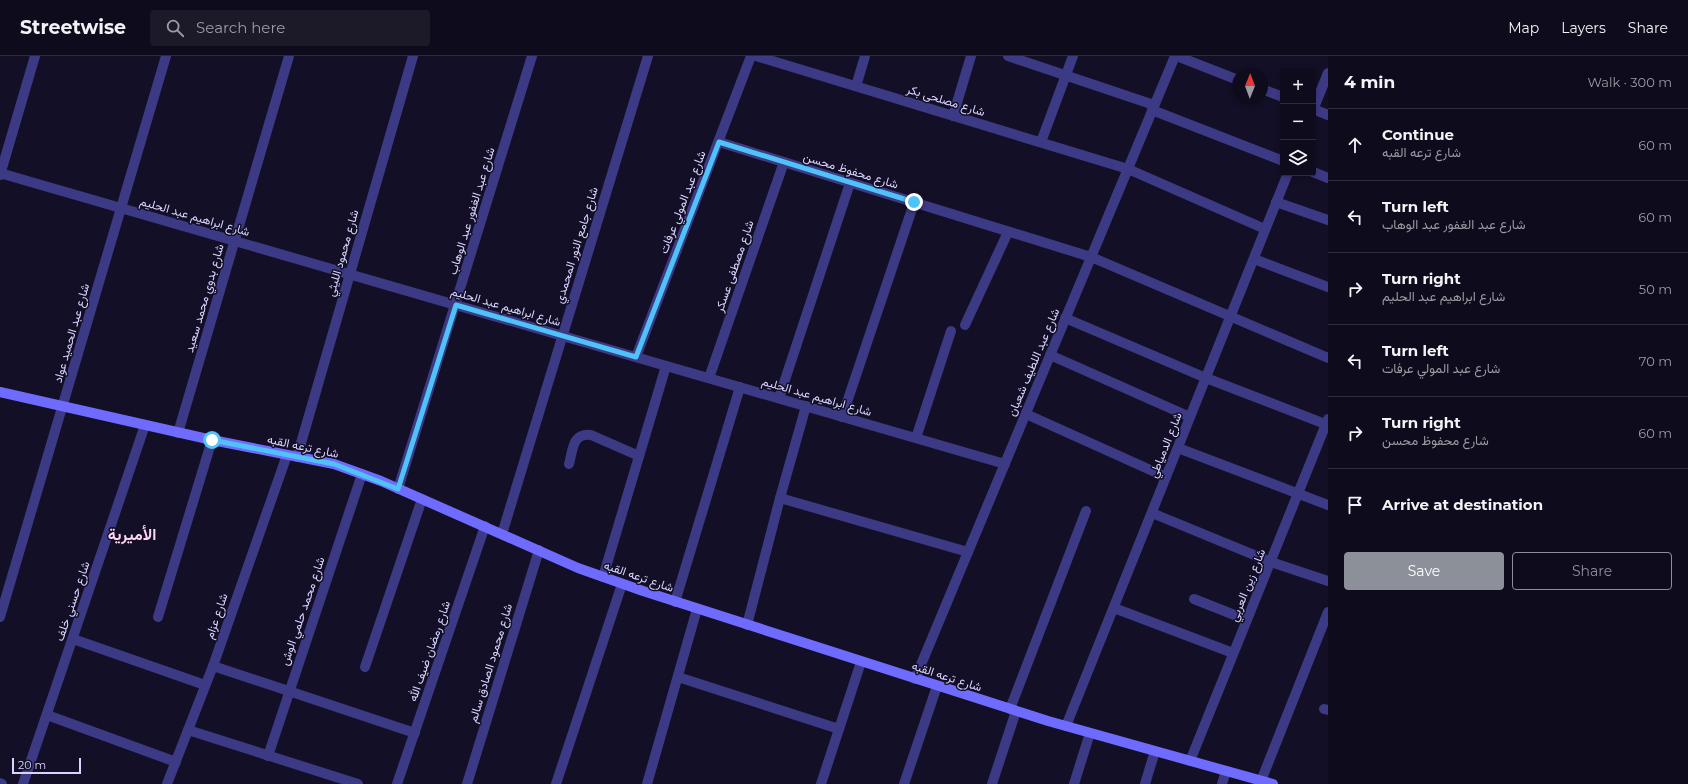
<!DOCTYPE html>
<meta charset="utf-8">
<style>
body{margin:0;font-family:Montserrat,Vazirmatn,sans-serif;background:#1c1929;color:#f1f3f6}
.controls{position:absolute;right:12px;top:12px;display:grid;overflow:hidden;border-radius:4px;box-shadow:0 2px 6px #0003}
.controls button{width:36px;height:36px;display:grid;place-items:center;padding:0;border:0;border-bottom:1px solid #2e2b3b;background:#0e0b1c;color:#f1f3f6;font:20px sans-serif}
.compass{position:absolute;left:1232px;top:12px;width:36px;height:36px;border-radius:50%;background:#0e0b1c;box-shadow:0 2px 6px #0003;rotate:1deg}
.scale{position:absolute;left:12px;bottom:10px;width:69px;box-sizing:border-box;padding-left:4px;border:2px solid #d9d4ff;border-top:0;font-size:11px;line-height:14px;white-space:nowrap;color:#d9d4ff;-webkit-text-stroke:3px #130f26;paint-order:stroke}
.stop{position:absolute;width:12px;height:12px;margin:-9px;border:3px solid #4fc3f7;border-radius:50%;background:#fff}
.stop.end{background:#4fc3f7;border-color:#fff;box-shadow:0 1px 4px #0008}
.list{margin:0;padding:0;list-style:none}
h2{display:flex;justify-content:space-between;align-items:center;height:52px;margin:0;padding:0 16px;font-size:17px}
h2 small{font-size:13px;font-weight:400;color:#9b9ba3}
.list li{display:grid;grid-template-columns:26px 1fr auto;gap:12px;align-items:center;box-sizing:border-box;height:72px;padding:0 16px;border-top:1px solid #2e2b3b}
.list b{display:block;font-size:15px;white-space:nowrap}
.list p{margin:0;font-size:13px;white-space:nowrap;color:#9b9ba3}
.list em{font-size:13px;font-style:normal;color:#9b9ba3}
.actions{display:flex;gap:8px;padding:12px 16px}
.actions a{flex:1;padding:9px 0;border:1px solid #8c9099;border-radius:4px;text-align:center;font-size:14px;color:#8c9099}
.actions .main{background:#8c9099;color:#fff}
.icon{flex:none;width:22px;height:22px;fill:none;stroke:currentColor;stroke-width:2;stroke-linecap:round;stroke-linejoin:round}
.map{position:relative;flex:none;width:1328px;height:728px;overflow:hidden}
header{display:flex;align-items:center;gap:24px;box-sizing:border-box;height:56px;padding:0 20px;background:#0e0b1c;border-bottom:1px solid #2e2b3b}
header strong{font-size:19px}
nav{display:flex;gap:22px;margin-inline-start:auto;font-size:14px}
.search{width:280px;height:36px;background:#1c1929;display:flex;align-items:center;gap:10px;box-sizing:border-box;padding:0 14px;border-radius:4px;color:#9b9ba3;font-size:15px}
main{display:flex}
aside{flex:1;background:#0e0b1c}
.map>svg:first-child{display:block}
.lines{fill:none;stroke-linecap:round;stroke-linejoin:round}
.street{stroke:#3d3a85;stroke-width:10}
.secondary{stroke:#6f6bff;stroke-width:10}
.route{stroke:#4fc3f7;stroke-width:5}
.labels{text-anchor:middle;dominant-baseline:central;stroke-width:3;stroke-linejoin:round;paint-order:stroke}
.street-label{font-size:12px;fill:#d9d4ff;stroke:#130f26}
.district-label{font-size:16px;font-weight:bold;fill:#ffd6f0;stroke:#130f26}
</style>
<header>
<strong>Streetwise</strong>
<div class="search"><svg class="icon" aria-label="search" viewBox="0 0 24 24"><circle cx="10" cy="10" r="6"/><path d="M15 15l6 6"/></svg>Search here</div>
<nav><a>Map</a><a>Layers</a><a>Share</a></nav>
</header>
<main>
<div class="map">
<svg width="1328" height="728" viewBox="0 0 1328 728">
<rect width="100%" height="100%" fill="#130f26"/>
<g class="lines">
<!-- street -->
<g class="street">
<path d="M756,0L1128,113L1265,173"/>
<path d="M1008,0L1154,49"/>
<path d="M1177,0L1238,24"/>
<path d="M856,30L865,0"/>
<path d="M1262,33L1283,41"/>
<path d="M1313,53L1328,59"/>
<path d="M1152,54L1283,105"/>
<path d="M1313,54L1328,17"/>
<path d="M953,60L971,0"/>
<path d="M719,86L1091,201L1328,302"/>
<path d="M1041,86L1073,0"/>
<path d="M1313,116L1328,122"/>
<path d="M0,117L1005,408"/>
<path d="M0,119L35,0"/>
<path d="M1276,146L1328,164"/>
<path d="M1254,203L1328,231"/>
<path d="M1065,262L1206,322L1328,369"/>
<path d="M965,269L1008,176"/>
<path d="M1050,299L1190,361"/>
<path d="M636,301L751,0"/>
<path d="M709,322L784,106"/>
<path d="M779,342L850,127"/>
<path d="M1026,358L1166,421"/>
<path d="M842,361L914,147"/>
<path d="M178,377L289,0"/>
<path d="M916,382L951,275"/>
<path d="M1178,392L1328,449"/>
<path d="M297,401L413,0"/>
<path d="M569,408C573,394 572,377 591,379L639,400"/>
<path d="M398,433L532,0"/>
<path d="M780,442L968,496"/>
<path d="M1152,457L1271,506L1328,525"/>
<path d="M502,478L648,0"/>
<path d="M603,521L666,310"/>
<path d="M1194,543L1247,564"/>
<path d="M675,546L740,331"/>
<path d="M1114,552L1233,597"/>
<path d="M0,561L166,0"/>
<path d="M158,561L212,384"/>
<path d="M747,569L780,442L806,350"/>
<path d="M73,583L205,629"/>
<path d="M213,610L415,677"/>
<path d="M365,611L422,443"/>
<path d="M678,621L839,673"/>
<path d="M915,623L1175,0"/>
<path d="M1010,653L1086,455"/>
<path d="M1324,653L1328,654"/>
<path d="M47,659L176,706"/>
<path d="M1066,670L1288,117"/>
<path d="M188,674L358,728"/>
<path d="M268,700L362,418"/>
<path d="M1190,705L1328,363"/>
<path d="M1261,725L1328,556"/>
<path d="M0,727L2,728"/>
<path d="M23,728L145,369"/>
<path d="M167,728L213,610L287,399"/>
<path d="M397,728L485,470"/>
<path d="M467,728L539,494"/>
<path d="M556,728L622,528"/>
<path d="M647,728L697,553"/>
<path d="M821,728L861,606"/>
<path d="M904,728L937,630"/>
<path d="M992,728L1016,655"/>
<path d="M1074,728L1090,677"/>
<path d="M1145,728L1155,695"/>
<path d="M1222,728L1226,715"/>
</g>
<!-- secondary -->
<path class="secondary" d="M0,336L212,384L334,408L381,425L578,512L643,535L1048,665L1273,728"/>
</g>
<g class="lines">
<!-- route -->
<path class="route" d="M212,384L334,408L398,433L456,249L636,301L719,86L914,146"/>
</g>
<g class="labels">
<!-- street labels -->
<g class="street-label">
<text transform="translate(946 44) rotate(17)">شارع مصلحى بكر</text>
<text transform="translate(851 114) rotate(17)">شارع محفوظ محسن</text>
<text transform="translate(682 146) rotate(-69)">شارع عبد المولي عرفات</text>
<text transform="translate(471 155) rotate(-73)">شارع عبد الغفور عبد الوهاب</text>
<text transform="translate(195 160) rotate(16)">شارع ابراهيم عبد الحليم</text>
<text transform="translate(576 189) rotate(-73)">شارع جامع النور المحمدي</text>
<text transform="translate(342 197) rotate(-74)">شارع محمود الليثي</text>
<text transform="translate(734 210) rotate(-71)">شارع مصطفى عسكر</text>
<text transform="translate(204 242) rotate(-74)">شارع بدوي محمد سعيد</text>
<text transform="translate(506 250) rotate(16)">شارع ابراهيم عبد الحليم</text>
<text transform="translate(71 277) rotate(-74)">شارع عبد الحميد عواد</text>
<text transform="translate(1033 306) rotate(-67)">شارع عبد اللطيف شعبان</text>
<text transform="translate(817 340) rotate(16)">شارع ابراهيم عبد الحليم</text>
<text transform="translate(1165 389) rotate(-68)">شارع الدمياطي</text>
<text transform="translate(303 390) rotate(12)">شارع ترعه القبه</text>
<text transform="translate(639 520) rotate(19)">شارع ترعه القبه</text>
<text transform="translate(1247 529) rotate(-68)">شارع زين العربي</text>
<text transform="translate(72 545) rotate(-71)">شارع حسني خلف</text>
<text transform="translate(302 555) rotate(-71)">شارع محمد حلمي الوش</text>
<text transform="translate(216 560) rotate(-71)">شارع عزام</text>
<text transform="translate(429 595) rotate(-71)">شارع رمضان ضيف الله</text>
<text transform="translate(490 607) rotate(-73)">شارع محمود الصادق سالم</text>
<text transform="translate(947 620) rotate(18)">شارع ترعه القبه</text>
</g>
<!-- district labels -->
<g class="district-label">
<text x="132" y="478">الأميرية</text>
</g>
</g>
</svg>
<div class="controls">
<button>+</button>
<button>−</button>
<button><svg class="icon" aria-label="layers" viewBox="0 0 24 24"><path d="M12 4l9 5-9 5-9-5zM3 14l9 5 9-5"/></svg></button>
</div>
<svg class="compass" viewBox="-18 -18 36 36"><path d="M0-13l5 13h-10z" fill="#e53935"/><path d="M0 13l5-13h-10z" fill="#9b9ba3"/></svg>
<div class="scale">20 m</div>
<div class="stop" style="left:212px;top:384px"></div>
<div class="stop end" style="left:914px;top:146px"></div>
</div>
<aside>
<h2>4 min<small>Walk · 300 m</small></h2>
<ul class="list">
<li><svg class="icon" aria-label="ahead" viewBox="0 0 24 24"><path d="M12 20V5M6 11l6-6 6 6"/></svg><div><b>Continue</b><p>شارع ترعه القبه</p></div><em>60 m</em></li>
<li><svg class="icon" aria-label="left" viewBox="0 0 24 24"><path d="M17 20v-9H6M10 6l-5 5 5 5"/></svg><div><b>Turn left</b><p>شارع عبد الغفور عبد الوهاب</p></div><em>60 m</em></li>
<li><svg class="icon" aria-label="right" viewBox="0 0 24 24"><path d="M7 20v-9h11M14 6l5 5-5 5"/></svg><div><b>Turn right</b><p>شارع ابراهيم عبد الحليم</p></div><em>50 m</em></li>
<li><svg class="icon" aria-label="left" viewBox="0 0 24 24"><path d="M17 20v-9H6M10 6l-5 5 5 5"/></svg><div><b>Turn left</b><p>شارع عبد المولي عرفات</p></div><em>70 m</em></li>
<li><svg class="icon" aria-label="right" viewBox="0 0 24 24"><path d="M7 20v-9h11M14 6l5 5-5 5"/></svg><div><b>Turn right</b><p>شارع محفوظ محسن</p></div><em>60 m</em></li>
<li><svg class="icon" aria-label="arrive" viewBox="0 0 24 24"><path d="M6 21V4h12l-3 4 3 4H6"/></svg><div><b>Arrive at destination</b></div></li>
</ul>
<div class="actions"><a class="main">Save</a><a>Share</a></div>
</aside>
</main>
